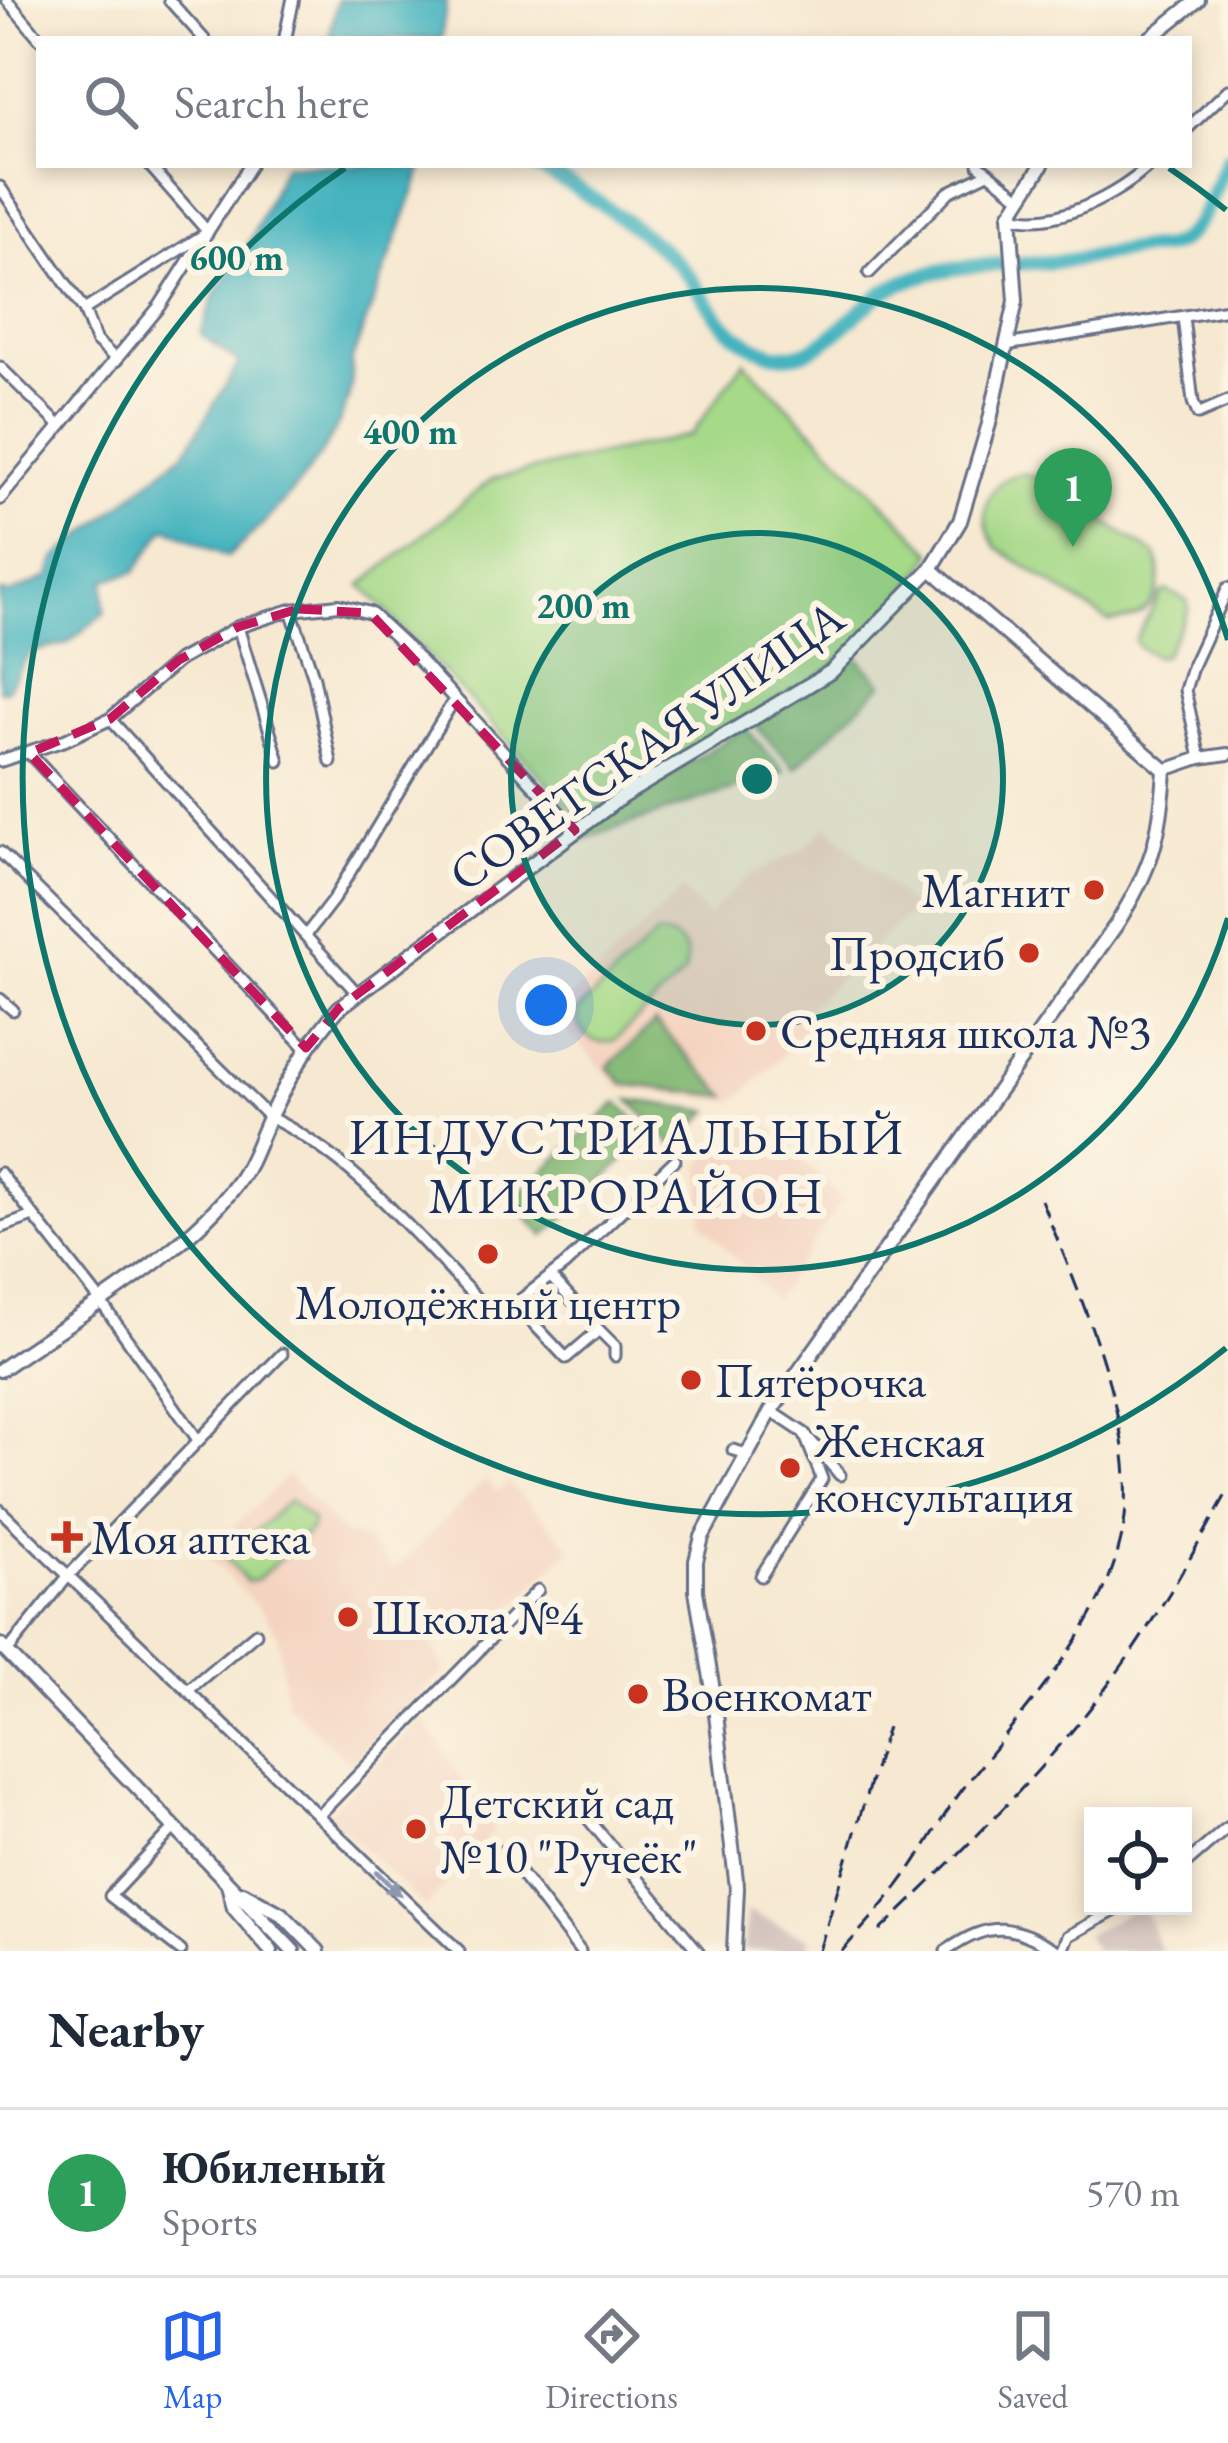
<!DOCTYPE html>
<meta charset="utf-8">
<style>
body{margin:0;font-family:"EB Garamond",serif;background:#f2f2f3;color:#1f2937}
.controls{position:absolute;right:36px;bottom:36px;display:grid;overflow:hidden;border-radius:0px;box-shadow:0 6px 18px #0003}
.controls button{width:108px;height:108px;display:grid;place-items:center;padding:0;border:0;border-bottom:3px solid #e0e1e3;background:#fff;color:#1f2937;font:60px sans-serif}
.you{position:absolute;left:546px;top:1005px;width:42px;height:42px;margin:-30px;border:9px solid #fff;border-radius:50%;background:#1a73e8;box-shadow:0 0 0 18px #1a73e833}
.badge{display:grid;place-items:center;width:78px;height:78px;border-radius:50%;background:#2563eb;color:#fff;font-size:39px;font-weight:700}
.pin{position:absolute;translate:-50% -99px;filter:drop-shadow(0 3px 6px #0008)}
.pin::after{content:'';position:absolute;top:63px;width:42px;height:36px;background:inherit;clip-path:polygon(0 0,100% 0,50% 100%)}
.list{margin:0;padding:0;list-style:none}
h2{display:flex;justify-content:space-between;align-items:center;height:156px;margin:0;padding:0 48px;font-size:51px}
h2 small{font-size:39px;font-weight:400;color:#747a83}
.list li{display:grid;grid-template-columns:78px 1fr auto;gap:36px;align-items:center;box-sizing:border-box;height:168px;padding:0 48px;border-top:3px solid #e0e1e3}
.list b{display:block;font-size:45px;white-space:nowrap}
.list p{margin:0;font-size:39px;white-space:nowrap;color:#747a83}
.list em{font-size:39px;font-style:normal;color:#747a83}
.icon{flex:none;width:66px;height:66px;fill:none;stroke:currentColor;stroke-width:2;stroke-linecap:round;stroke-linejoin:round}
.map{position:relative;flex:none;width:1228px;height:1951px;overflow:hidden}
.search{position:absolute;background:#fff;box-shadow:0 6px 18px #0003;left:36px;right:36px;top:36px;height:132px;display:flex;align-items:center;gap:30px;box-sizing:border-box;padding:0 42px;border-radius:0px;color:#747a83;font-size:45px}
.sheet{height:324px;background:#fff}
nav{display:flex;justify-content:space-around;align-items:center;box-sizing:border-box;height:168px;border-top:3px solid #e0e1e3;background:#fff;font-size:33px;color:#747a83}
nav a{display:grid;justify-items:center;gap:6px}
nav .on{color:#2563eb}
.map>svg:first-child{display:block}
.built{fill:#f4d3c0}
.industrial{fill:#d0c0bc}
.green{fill:#a6d988;stroke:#608473;stroke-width:3}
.forest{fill:#84b974;stroke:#507469;stroke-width:3}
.water{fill:#45b4bf;stroke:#30728e;stroke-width:3}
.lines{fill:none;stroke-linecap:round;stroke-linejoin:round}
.river{stroke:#45b4bf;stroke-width:15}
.minor-casing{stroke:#687086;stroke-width:15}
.tertiary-casing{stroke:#687086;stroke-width:16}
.secondary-casing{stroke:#687086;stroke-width:18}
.minor{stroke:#fff;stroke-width:9}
.tertiary{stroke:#fff;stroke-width:10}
.secondary{stroke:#fff;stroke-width:12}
.rail{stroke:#1b2f5e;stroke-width:3;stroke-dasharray:18 9;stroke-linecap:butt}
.oneway{fill:#8d97ae}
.marked{fill:none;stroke:#c2185b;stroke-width:9;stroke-dasharray:24 15;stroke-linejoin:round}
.ring{fill:none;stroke:#0f766e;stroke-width:6}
.poi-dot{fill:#c8321e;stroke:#fcf5e5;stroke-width:4.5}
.labels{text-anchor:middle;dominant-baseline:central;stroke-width:12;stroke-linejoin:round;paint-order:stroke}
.street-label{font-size:48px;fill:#1b2f5e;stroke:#fcf5e5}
.poi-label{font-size:48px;fill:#1b2f5e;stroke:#fcf5e5;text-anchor:start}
.neighbourhood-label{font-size:51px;letter-spacing:3px;fill:#1b2f5e;stroke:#fcf5e5}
.centre{fill:#0f766e;stroke:#fcf5e5;stroke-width:6}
.ring-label{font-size:36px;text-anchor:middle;font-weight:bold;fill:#0f766e;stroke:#fcf5e5;stroke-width:12;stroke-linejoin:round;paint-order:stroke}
</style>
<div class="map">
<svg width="1228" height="1951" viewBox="0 0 1228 1951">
<rect width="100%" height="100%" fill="#fcf5e5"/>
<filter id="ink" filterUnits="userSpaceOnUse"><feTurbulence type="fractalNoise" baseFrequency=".00833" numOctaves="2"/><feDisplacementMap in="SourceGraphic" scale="24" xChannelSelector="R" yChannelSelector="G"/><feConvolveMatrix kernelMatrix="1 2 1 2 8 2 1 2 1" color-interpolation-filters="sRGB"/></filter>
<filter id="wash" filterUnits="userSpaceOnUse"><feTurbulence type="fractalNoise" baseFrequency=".004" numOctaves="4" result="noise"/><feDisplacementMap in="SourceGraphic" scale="48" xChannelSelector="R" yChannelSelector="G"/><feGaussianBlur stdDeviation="2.7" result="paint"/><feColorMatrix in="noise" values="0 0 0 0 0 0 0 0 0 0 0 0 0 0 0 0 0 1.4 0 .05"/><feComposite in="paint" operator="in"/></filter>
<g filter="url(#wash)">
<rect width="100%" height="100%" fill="#f7e9d1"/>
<!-- built -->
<g class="built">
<path d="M827,825L914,909L803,1013L814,1025L735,1102L621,1088L552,1015L682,890L708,916L747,876L803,849Z"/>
<path d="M755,1113L842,1200L774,1300L702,1223L701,1164Z"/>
<path d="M288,1475L343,1533L365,1540L394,1570L485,1480L498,1492L508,1482L572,1548L490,1631L461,1614L456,1621L417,1599L433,1620L432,1645L445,1670L350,1763L286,1704L278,1635L263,1613L206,1553Z"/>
<path d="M423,1719L494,1830L426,1907L326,1814Z"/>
</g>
<!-- industrial -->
<g class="industrial">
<path d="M1139,1906H1144L1160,1951H1095L1085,1935Z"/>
<path d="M747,1911L810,1939L804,1951H743Z"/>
</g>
<!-- green -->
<g class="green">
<path d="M744,361L933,553C911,587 862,647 828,670C749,724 658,761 582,820L362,585L492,479L691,435Z"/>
<path d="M1023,473L1038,478L1156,555C1168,593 1148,622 1108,621L998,548C975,520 984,479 1023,473Z"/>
<path d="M1167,591L1187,600L1189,609L1164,655L1157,657L1138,647L1135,640L1161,594Z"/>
<path d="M656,935C680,934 692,952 684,974L615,1040C594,1048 577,1034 577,1012Z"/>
<path d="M289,1500L312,1520L311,1529L257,1580L247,1582L227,1558Z"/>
</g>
<!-- forest -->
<g class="forest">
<path d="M856,656L883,684L795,768L754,724L836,675Z"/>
<path d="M745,728L785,772L572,843L571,837Z"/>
<path d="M655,1022L727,1096L624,1084L608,1067Z"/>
<path d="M630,1100L710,1111L674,1146Z"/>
<path d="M618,1102L650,1135L545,1236L512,1201Z"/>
</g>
<!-- water -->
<g class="water">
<path d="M337,0H447L441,39H329Z"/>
<path d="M284,165H424L351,362C362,425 273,518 227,557L166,527L135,572L105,580L104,613L67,644L31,652L6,690L0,691V592L10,594L50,576L55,559L186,451L239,363L201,334L215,295L252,237Z"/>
</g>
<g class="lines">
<!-- river -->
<path class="river" d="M531,165C575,183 641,229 676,262C709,294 712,330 765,351C817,372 850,311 889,289C940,262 996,265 1050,262C1078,261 1104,253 1132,250C1152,247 1167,252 1184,238C1209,216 1214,186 1228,159"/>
</g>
</g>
<g filter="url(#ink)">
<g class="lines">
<defs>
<g id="minor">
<path d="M7,0L40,39"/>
<path d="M169,0L204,39"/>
<path d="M1189,127L1228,90"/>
<path d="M979,165L1020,197"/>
<path d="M0,187L84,310L96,341L117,360"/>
<path d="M1010,215C1052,231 1120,194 1150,165"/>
<path d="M869,273L949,192L986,174"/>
<path d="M84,310L208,232L149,165"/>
<path d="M1183,317L1193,402L1198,414L1228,401"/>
<path d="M1006,345L1228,309"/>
<path d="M0,367L60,426"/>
<path d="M291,610L314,678L331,762"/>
<path d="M238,627L279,761"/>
<path d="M110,719L357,993"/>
<path d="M29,753L306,1048"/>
<path d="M1200,758L1185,690L1193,664L1228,588"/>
<path d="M0,852L269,1117C356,1159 414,1234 480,1302L496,1309L515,1304L565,1265L675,1160"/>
<path d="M306,935L333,900L454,700"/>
<path d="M0,999L13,1010"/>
<path d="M0,1173L99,1299L198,1440"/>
<path d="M0,1228L33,1216"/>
<path d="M515,1304L566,1358L599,1330L550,1276"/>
<path d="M599,1330L615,1346V1356"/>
<path d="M771,1411L804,1433L840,1475"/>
<path d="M733,1450L747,1454"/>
<path d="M0,1510L459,1951"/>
<path d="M761,1576L822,1479L804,1433"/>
<path d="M7,1652L69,1575L282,1354"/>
<path d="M188,1690L256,1633"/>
<path d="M585,1815L698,1951"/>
<path d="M318,1816L538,1590"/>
<path d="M174,1828L110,1896L181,1951"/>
<path d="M503,1851L580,1951"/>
<path d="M1183,1866L1228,1827"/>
<path d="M946,1951C993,1919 1011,1925 1058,1951"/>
<path d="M1062,1951L1068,1936L1123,1906"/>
</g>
<g id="tertiary">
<path d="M285,39L293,0"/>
<path d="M0,499L160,306L250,165"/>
<path d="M0,761L65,740L110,719L179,660L238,627L291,610L339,605L370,613L410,650L575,830"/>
<path d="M1165,770L1200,758L1228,754"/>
</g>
<g id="secondary">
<path d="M1149,39L1198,0"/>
<path d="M0,1370C71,1319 189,1252 238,1182C253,1162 259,1138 270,1116C289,1077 310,1040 339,1008L623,796L832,671L931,569L960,521L989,424L1016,301L1010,215L1042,165"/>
<path d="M0,1645L293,1951"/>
<path d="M228,1884L234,1908L271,1951"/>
<path d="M243,1893L283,1915L318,1951"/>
<path d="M734,1951L737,1888L713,1690L696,1591V1561L702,1537L771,1411L1116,925C1152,868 1161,836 1165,770L931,569"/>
</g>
</defs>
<!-- minor casing -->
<use href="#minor" class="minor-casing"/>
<!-- tertiary casing -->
<use href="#tertiary" class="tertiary-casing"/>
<!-- secondary casing -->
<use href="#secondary" class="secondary-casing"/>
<!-- minor -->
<use href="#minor" class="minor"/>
<!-- tertiary -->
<use href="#tertiary" class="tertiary"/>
<!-- secondary -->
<use href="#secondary" class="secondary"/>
<!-- rail -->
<g class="rail">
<path d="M880,1931C955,1858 1031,1785 1095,1702C1146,1637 1188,1563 1228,1491"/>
<path d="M819,1951L887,1727"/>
<path d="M842,1951C864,1926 888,1901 907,1874C926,1847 942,1817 962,1790C1023,1709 1112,1622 1125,1517C1136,1420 1078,1289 1041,1200"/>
</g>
</g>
<!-- one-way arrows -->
<defs><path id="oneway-solid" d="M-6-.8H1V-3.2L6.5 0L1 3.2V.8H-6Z" transform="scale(3)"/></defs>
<use class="oneway" href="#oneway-solid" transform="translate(388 1883) rotate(44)"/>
</g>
<!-- marked area -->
<path class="marked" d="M298,609L370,613L575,830L339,1008L306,1048L29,753L110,719L179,660L238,627Z"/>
<!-- distance rings -->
<circle cx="757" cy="779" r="246" fill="#0f766e" fill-opacity=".12"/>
<g class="ring">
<circle cx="757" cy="779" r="246"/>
<path d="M1228 918A491 491 0 1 1 1228 640"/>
<path d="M1226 1348A737 737 0 1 1 345 168M1169 168A737 737 0 0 1 1226 210"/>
</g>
<!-- markers -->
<g class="poi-dot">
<circle cx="1094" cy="890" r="12"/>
<circle cx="1029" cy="953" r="12"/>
<circle cx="756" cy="1031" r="12"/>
<circle cx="488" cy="1254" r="12"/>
<circle cx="691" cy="1380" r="12"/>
<circle cx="790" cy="1468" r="12"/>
<path d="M61 1519h12v12h12v12h-12v12h-12v-12h-12v-12h12z"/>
<circle cx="348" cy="1617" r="12"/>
<circle cx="638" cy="1694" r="12"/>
<circle cx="416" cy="1829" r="12"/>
</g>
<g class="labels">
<!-- street labels -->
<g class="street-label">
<text transform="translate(646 745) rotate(-35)">СОВЕТСКАЯ УЛИЦА</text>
</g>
<!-- poi labels -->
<g class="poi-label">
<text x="1070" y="890" text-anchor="end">Магнит</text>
<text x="1005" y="953" text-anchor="end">Продсиб</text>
<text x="780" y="1031">Средняя школа №3</text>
<text x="488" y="1302" text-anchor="middle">Молодёжный центр</text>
<text x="715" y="1380">Пятёрочка</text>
<text x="814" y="1440">Женская<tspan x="814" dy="55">консультация</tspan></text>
<text x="91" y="1537">Моя аптека</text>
<text x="372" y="1617">Школа №4</text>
<text x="662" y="1694">Военкомат</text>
<text x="440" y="1801">Детский сад<tspan x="440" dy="55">№10 "Ручеёк"</tspan></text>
</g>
<!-- neighbourhood labels -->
<g class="neighbourhood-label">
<text x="627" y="1136">ИНДУСТРИАЛЬНЫЙ<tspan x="627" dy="59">МИКРОРАЙОН</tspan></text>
</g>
</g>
<circle cx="757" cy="779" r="18" class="centre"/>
<g class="ring-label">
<text x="236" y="270">600 m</text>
<text x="410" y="444">400 m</text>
<text x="583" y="618">200 m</text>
</g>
</svg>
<div class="controls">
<button><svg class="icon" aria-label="locate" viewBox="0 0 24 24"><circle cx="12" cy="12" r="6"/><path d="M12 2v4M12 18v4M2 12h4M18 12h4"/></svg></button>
</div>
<div class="you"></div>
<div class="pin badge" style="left:1073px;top:547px;background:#2e9e5b">1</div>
<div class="search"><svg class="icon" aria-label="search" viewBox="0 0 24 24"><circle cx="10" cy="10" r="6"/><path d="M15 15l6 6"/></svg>Search here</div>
</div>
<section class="sheet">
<h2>Nearby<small></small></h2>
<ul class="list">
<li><span class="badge" style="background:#2e9e5b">1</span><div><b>Юбиленый</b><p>Sports</p></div><em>570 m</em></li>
</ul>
</section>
<nav>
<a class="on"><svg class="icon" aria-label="map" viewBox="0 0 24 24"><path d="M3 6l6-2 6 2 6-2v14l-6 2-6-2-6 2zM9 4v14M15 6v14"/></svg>Map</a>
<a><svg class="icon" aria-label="directions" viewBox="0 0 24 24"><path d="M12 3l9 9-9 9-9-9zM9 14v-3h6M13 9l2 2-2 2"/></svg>Directions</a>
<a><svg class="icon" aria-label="saved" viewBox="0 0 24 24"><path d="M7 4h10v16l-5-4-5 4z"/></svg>Saved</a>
</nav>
